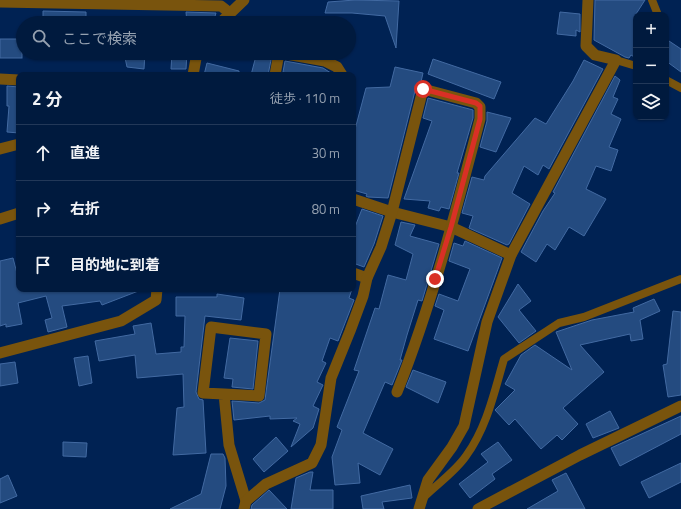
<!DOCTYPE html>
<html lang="ja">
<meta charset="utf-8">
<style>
body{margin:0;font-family:"Titillium Web","Noto Sans JP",sans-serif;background:#0a2345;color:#f1f3f6}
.controls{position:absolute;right:12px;top:12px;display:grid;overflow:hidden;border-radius:8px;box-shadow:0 1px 3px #0004}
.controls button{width:36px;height:36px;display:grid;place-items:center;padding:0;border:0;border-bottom:1px solid #223858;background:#001a3e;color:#f1f3f6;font:20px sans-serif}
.stop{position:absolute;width:12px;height:12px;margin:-9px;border:3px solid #d93025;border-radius:50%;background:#fff}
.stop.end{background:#d93025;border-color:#fff;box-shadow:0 1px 4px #0008}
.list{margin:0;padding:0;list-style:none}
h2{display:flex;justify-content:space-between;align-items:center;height:52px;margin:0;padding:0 16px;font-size:17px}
h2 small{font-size:13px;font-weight:400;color:#95a1b0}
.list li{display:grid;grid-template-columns:26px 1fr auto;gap:12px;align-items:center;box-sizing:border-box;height:56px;padding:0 16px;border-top:1px solid #223858}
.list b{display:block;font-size:15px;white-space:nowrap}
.list em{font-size:13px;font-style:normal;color:#95a1b0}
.icon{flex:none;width:22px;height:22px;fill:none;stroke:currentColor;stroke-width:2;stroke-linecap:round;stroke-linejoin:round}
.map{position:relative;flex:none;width:681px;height:509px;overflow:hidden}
.search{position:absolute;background:#001a3e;box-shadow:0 1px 3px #0004;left:16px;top:16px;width:340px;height:44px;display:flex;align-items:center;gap:10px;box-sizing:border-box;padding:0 14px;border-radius:22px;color:#95a1b0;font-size:15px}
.panel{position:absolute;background:#001a3e;box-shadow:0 1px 3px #0004;left:16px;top:72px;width:340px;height:220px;border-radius:8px}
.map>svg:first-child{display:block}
.building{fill:#244b80;stroke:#426aa2}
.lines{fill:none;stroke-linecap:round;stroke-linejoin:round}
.service{stroke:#79540d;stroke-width:8}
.minor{stroke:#79540d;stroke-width:11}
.tertiary{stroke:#79540d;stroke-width:11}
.route{stroke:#d93025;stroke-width:5}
</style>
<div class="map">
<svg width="681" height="509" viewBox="0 0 681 509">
<rect width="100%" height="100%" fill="#002253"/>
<!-- building -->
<g class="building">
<path d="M355,0L399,1L396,48L385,16L352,13H325L328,2Z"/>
<path d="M595,0H645L636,14V58L631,55L629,58L625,57L594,40Z"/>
<path d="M43,11L86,12V23H43Z"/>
<path d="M186,12L216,13L213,23H187Z"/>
<path d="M560,12L580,14V32L576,30V36L557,34Z"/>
<rect x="0" y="39" width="22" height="19"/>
<path d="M666,39L681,49V72L666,61Z"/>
<path d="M124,53H145L144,69L127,67Z"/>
<path d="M172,53H187L186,69H171Z"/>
<path d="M256,56L271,60L268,75H251Z"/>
<path d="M433,59L501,82L494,99L428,74Z"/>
<path d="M584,60L603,69L549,169L543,165L538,175L524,166L512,193L530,204L509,244L507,245L469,228L473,216L462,213L472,177L484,180L485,176L535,118L546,124L573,81Z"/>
<path d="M285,61L323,68L334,75H295L283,72Z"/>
<path d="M207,63L239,71V75H204Z"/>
<path d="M395,67L423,73L421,82L416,87L388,198L368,197L366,196L367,194L353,190V137L366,88L390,87Z"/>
<path d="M615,76L620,80L613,97L618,99L611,114L621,119L609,147L618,150L611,171L596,166L586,189L606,199L584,236L569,227L555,250L547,244L536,262L521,252L543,211L555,193L553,192L561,177Z"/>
<path d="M7,86L19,87V133L7,132L9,106H7Z"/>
<path d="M428,98L473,110V118L457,173H459L449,209L441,207L439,211L428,208L430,201L404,199L432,121L423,118Z"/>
<path d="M487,112L511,118L496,152L480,147L487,121Z"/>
<path d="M362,209L383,216L374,244L364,267L353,263V232Z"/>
<path d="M401,222L415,225L410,236L439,244L422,301L418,300L407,335L400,360H402L392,385L385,382L363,433L393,449L380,475L358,463L360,483L335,485L332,457L342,430L337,427L359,371L354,370L375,308L379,309L388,275L406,280L413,254L395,245Z"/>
<path d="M465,241L502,258L468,351L434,339L444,310L435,306L439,294L458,301L470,269L449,261L454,243L463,246Z"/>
<path d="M13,258L19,281V289L141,290L102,305L100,301L62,306L67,327L48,332L45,320L52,318L46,296L18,303L22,324L6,327V324L0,326V261Z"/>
<path d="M518,284L531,301L519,310L536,331L519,343L498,317Z"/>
<path d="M280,289H352L349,298L354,300L338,341L330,338L322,361L326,363L317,382L323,385L313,406L319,409L313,428L291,447L300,424L293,421L297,418L270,419V416L234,420L232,401L259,403L265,400Z"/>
<path d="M217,294L244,298L241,320L205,316L196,392L199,399L203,400L206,453L173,455L177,408L184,407L183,374L137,378L135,355L99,361L95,341L135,334L133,326L151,323L156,354L181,352V347H184L185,316H176V297H217Z"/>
<path d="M654,299L660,311L640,320L643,339L631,341L630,334L580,345L604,372L563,408L578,424L562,440L557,435L541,449L515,419L509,425L495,410L515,390L505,384L521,355L535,345L572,370L556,332L592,320L634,312L633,308Z"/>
<path d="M673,311L681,312V395L668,397L663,365L667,364Z"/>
<path d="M230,338L258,341L253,389L232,387L233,379L224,378Z"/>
<path d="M88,356L92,383L79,386L74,358Z"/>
<path d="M15,362L18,383L0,386V364Z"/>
<path d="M413,370L446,382L438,403L406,387Z"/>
<path d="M610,411L619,428L593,438L586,424Z"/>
<path d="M681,416V434L620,466L611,448Z"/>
<path d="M276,437L288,451L264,472L253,459Z"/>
<path d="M63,442L87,443L86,457L63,456Z"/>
<path d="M498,442L512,460L492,474L495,479L470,498L459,484L488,462L481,454Z"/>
<path d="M211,454H223L225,458L226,486L220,509H170L201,494Z"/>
<path d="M681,463V482L649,498L641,482Z"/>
<path d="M310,472H313L310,490H333V509H291L296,478Z"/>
<path d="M566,473L585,509H527L558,491L552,480Z"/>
<path d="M8,475L17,496L0,503V479Z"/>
<path d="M410,485L412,498L382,502L384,509H363L361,496Z"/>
<path d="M269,490L287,509H251L252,505Z"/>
</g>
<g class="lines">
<!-- service -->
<g class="service">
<path d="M652,0L658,15"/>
<path d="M616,60L636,66"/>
<path d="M666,80L681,88"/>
<path d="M424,497C437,484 455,472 466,456C487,427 494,393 504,359L559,323L584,317L681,279"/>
</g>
<!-- minor -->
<g class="minor">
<path d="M0,2L221,6L230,13"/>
<path d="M220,23L244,0"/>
<path d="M281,53L325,61L337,67L342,75"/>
<path d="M193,75L197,53"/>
<path d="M275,75L279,53"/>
<path d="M0,79L19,80"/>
<path d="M0,149L19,144"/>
<path d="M353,199L392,212L451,227L511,255"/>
<path d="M0,219L19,213"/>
<path d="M353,273L367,278"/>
<path d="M224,394L203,393L211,327L266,334L259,396L224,394L229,445L246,501"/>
<path d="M244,509L246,501L266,484L312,463L321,445L331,378L350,331L363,296L367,278L381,247L392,212L423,89L476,103L480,107V119C456,211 432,304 397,392"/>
<path d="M419,509L428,480L452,447L464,426L487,322L511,255L616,60L595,55L586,46L588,0"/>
</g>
<!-- tertiary -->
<g class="tertiary">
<path d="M0,353L121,321L156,300L157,289"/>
<path d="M478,509L580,455L681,406"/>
</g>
</g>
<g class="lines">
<!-- route -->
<path class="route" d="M423,89L476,103L480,106V119L451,227L435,279"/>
</g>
</svg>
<div class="controls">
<button>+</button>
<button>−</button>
<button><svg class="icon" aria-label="layers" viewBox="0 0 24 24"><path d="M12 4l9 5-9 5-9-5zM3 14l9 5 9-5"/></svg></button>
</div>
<div class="stop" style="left:423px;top:89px"></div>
<div class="stop end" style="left:435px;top:279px"></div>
<div class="search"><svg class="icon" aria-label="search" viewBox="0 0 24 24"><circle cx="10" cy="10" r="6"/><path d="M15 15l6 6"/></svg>ここで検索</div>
<section class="panel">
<h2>2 分<small>徒歩 · 110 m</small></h2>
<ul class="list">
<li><svg class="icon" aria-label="ahead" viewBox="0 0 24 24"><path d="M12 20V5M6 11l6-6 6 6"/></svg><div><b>直進</b></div><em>30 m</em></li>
<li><svg class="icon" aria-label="right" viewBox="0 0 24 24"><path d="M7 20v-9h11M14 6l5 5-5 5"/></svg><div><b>右折</b></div><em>80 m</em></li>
<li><svg class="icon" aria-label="arrive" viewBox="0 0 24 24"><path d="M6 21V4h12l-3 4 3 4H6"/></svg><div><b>目的地に到着</b></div></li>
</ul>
</section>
</div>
